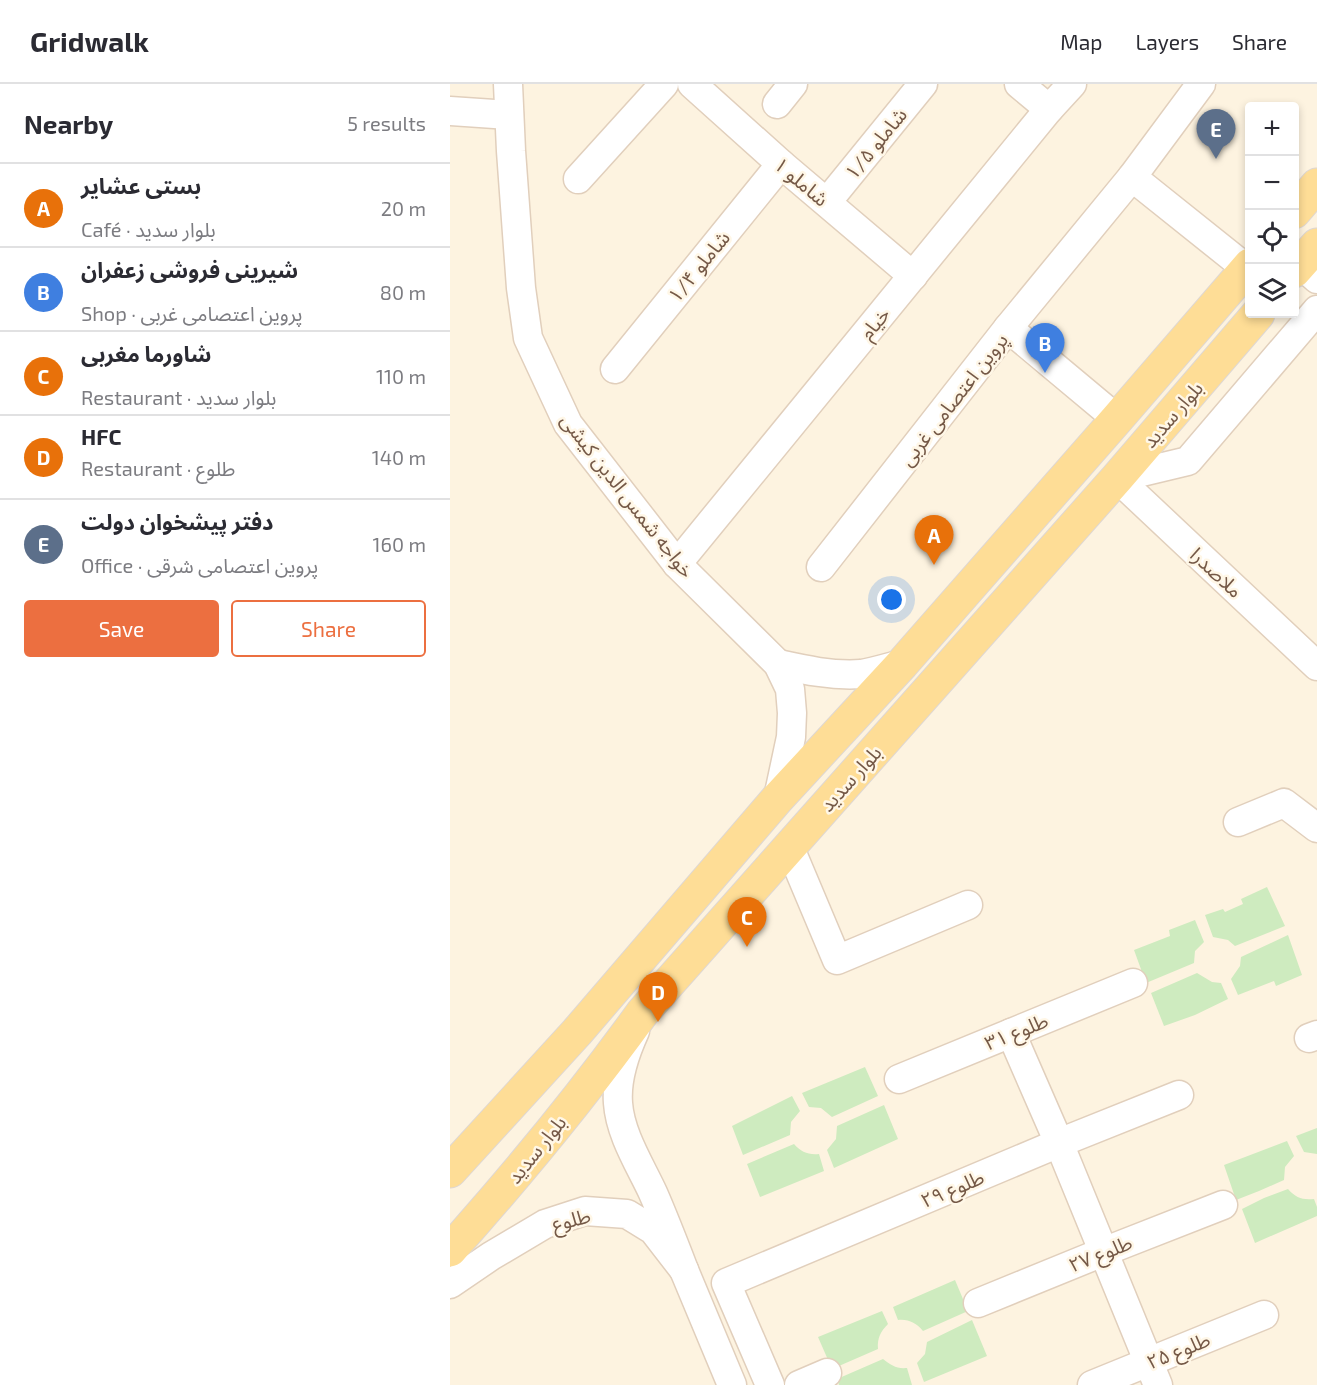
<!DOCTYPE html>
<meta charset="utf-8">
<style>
body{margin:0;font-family:"Exo 2","Noto Sans Arabic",sans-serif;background:#f2f2f3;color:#2b2b33}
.controls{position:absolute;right:18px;top:18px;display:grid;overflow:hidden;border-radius:6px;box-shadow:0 3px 9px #0003}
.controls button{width:54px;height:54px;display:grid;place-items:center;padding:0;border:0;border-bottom:2px solid #e1e1e2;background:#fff;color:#2b2b33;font:30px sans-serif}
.you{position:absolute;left:442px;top:516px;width:21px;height:21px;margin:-15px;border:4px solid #fff;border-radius:50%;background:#1a73e8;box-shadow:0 0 0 9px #1a73e833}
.badge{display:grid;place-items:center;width:39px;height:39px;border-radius:50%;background:#ec6f40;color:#fff;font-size:20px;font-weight:700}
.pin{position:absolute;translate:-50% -50px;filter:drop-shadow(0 2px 3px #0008)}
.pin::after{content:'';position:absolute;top:32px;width:21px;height:18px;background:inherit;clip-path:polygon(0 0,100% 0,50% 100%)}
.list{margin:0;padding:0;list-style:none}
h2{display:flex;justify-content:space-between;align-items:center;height:78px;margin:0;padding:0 24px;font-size:26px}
h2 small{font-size:20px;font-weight:400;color:#7c7c81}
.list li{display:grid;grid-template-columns:39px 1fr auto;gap:18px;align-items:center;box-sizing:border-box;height:84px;padding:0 24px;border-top:2px solid #e1e1e2}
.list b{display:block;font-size:22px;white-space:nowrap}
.list p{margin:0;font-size:20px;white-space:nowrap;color:#7c7c81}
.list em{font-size:20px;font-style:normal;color:#7c7c81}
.actions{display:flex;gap:12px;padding:18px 24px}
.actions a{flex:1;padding:14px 0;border:2px solid #ec6f40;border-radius:6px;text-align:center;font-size:21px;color:#ec6f40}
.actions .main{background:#ec6f40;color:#fff}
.icon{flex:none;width:33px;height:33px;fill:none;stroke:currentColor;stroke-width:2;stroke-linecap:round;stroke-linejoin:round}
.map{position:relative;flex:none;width:867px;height:1301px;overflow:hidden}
header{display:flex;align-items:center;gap:36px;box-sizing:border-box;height:84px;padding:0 30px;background:#fff;border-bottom:2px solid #e1e1e2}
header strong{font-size:28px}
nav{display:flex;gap:33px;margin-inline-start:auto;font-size:21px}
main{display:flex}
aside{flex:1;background:#fff}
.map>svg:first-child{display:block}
.green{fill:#ceebbf}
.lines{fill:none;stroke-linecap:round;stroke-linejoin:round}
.minor-casing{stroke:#e1cfbc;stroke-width:31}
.major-casing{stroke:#ded7d3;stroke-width:35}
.minor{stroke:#fff;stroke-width:28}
.major{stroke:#fedd96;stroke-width:33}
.labels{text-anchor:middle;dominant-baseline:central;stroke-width:5;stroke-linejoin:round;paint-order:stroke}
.street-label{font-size:20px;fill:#755947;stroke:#fff7e7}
</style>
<header>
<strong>Gridwalk</strong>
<nav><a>Map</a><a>Layers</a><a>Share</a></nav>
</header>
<main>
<aside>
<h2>Nearby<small>5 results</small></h2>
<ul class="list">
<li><span class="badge" style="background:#e8710a">A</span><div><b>بستی عشایر</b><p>Café · بلوار سدید</p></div><em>20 m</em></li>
<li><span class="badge" style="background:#3f7fe0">B</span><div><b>شیرینی فروشی زعفران</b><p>Shop · پروین اعتصامی غربی</p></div><em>80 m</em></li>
<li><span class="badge" style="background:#e8710a">C</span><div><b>شاورما مغربی</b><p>Restaurant · بلوار سدید</p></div><em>110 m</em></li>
<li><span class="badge" style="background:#e8710a">D</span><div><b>HFC</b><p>Restaurant · طلوع</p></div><em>140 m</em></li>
<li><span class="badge" style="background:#5c6f8a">E</span><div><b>دفتر پیشخوان دولت</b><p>Office · پروین اعتصامی شرقی</p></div><em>160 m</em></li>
</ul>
<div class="actions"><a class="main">Save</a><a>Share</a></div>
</aside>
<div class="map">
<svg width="867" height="1301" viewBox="0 0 867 1301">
<rect width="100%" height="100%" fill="#fdf3e0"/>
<!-- green -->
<g class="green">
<path d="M817,803L835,842L785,862L778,856L763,853L755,831L773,825L775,828L793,820L791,815Z"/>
<path d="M745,836L754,858L745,867L744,879L696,899L684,866L720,852L719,846Z"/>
<path d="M838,851L852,891L826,902L824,897L788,911L781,895L790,882L791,873Z"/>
<path d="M747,889L762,898L771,899L778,915L745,931L714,942L701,909Z"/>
<path d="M415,983L428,1012L382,1033L371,1024L359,1023L352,1009Z"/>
<path d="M342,1012L350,1027L341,1038L340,1051L293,1071L282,1042Z"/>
<path d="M434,1021L448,1055L384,1084L377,1066L386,1055L387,1042Z"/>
<path d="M867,1044V1070L854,1068L846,1052Z"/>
<path d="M837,1057L844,1072L835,1083L834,1096L809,1107L786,1116L774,1081Z"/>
<path d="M344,1060C351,1068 358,1071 369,1070L374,1087L310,1113L297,1080Z"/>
<path d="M838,1105C846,1114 852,1116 864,1115L867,1123V1132L805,1159L792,1125L814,1114Z"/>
<path d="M505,1196L518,1227L473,1247C466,1239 459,1235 448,1236L443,1223Z"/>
<path d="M432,1227L438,1240C431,1247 427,1254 428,1265L382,1285L368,1253Z"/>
<path d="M522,1236L537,1272L474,1298L467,1279L475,1270L477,1258Z"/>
<path d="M433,1275C441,1281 446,1285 457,1284L462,1301H389L387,1295Z"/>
</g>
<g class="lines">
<defs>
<g id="minor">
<path d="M58,0L61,67L71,204L78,254L118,340L227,480L328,580L340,605L342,629L341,653L328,714"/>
<path d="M242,0L331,80L463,192"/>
<path d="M569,0L599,25"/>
<path d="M327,20L343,0"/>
<path d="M0,27L59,31"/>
<path d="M682,93L797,185"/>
<path d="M128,95L214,0"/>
<path d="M377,118L473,0"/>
<path d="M850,180L867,195"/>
<path d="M558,244L667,335"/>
<path d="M165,285L331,80"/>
<path d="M667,394L867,582"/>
<path d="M667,394L738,377L867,226"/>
<path d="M227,480L599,25L622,0"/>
<path d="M371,483L558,244L682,93L751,0"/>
<path d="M328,580C355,586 382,592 411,590C425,588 439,583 452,580"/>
<path d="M788,738L834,719L867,744"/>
<path d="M339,762L387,876L518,821"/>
<path d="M561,949L609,1059L708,1301"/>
<path d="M859,954L867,951"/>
<path d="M449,995L683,899"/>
<path d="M234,1186L282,1301"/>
<path d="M0,1200L41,1172L95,1140L135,1127L177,1130L203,1146L234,1186C224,1160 214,1134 203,1109C190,1081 170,1050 168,1019C166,994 175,969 185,947"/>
<path d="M528,1219L653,1168L773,1121"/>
<path d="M320,1301L276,1199L609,1059L729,1011"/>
<path d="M349,1301L377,1289"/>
<path d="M642,1301L814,1231"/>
</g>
<g id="major">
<path d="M844,128L867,101"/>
<path d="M844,187L867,161"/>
<path d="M0,1087L127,948L328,714L452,580L667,335L800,181"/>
<path d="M0,1166C68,1090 133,1011 193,928L667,394L808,230"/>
</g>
</defs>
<!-- minor casing -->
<use href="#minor" class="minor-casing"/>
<!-- major casing -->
<use href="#major" class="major-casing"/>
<!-- minor -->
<use href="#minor" class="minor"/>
<!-- major -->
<use href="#major" class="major"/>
</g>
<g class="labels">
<!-- street labels -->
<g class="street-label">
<text transform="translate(425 59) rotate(-51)">شاملو ۱/۵</text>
<text transform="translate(352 97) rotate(40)">شاملو ۱</text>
<text transform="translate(248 182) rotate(-51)">شاملو ۱/۴</text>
<text transform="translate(424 239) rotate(-51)">خیام</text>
<text transform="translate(503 315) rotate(-52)">پروین اعتصامی غربی</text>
<text transform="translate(722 330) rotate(-49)">بلوار سدید</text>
<text transform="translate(178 411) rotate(52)">خواجه شمس الدين كيشی</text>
<text transform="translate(767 488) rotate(43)">ملاصدرا</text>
<text transform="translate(400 694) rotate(-48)">بلوار سدید</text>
<text transform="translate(566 947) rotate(-22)">طلوع ۳۱</text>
<text transform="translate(86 1065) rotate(-51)">بلوار سدید</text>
<text transform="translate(502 1104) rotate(-23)">طلوع ۲۹</text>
<text transform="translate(121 1135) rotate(-14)">طلوع</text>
<text transform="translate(650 1169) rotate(-22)">طلوع ۲۷</text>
<text transform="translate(728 1266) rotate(-22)">طلوع ۲۵</text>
</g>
</g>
</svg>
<div class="controls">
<button>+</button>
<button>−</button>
<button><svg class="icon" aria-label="locate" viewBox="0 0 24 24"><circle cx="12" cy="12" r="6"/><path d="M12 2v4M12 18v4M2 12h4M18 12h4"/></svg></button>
<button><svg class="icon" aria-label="layers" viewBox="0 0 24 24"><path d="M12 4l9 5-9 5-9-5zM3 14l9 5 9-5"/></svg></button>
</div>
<div class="you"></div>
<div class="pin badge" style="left:484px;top:481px;background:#e8710a">A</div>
<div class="pin badge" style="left:595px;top:289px;background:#3f7fe0">B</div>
<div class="pin badge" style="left:297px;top:863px;background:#e8710a">C</div>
<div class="pin badge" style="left:208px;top:938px;background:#e8710a">D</div>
<div class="pin badge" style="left:766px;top:75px;background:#5c6f8a">E</div>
</div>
</main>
